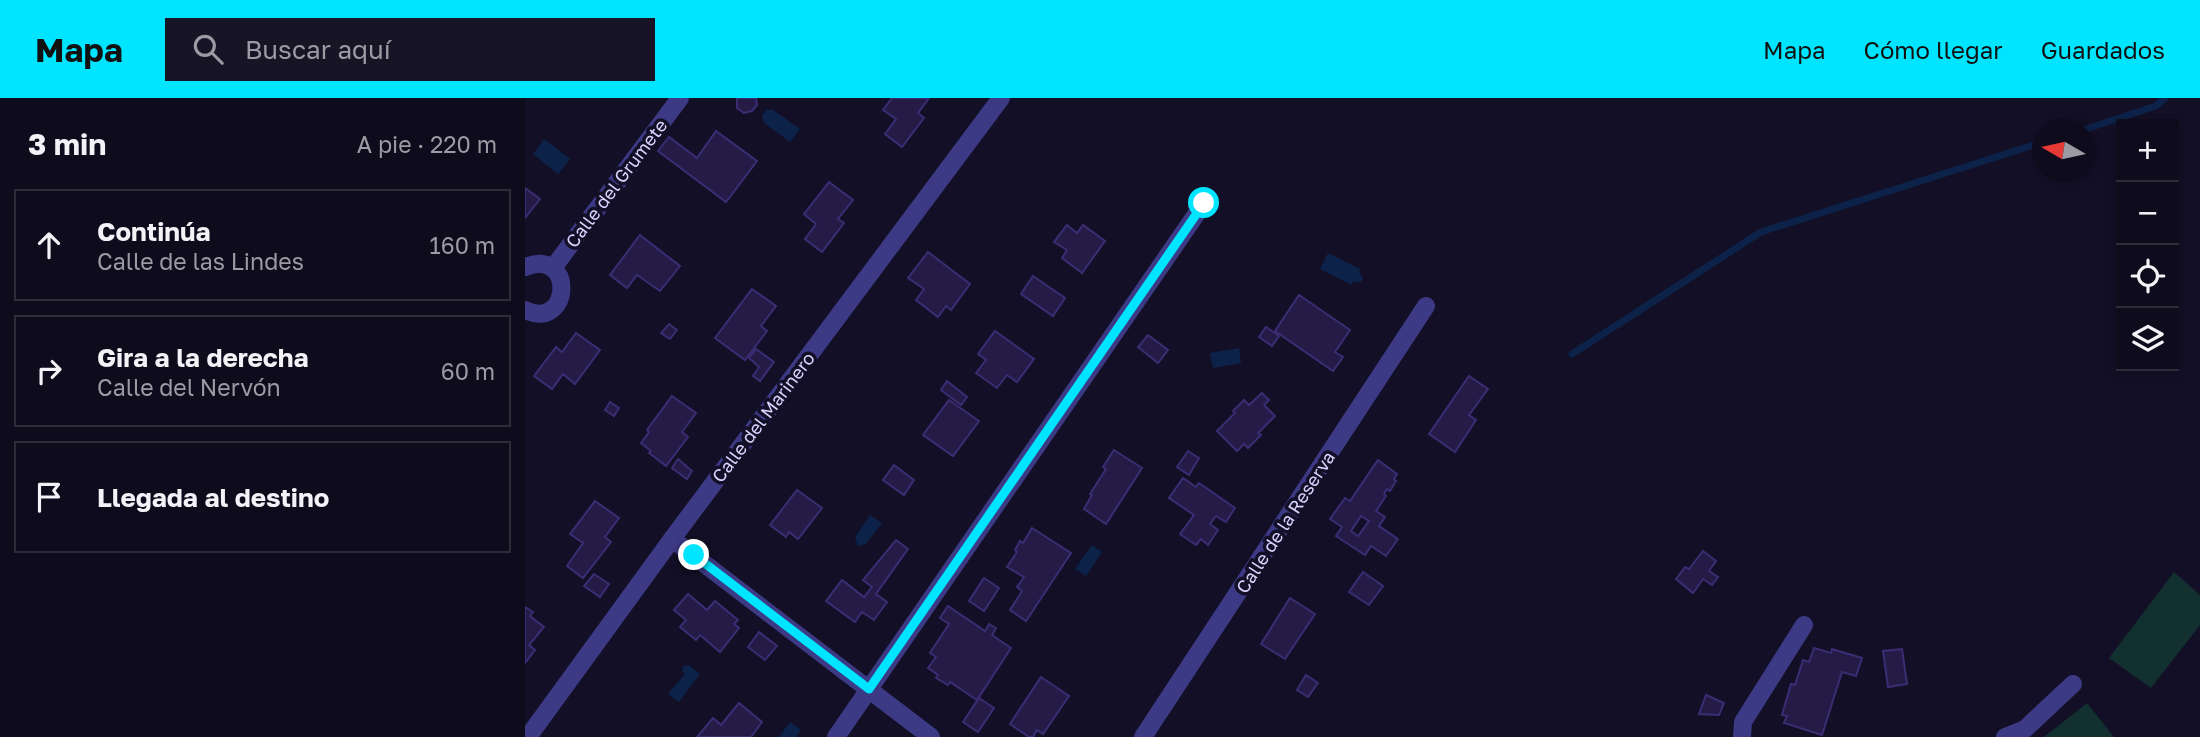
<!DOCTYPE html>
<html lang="es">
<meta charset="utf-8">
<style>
body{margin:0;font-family:"Golos Text",sans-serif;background:#171425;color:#f1f3f6}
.controls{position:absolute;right:21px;top:21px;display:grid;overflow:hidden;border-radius:0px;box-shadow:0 4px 10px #0003}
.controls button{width:63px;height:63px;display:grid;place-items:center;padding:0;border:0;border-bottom:2px solid #2e2b3b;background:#0e0b1c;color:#f1f3f6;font:35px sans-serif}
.compass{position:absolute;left:1507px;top:21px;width:63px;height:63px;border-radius:50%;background:#0e0b1c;box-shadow:0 4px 10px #0003;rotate:279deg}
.stop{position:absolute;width:21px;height:21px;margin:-16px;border:5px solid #00e5ff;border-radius:50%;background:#fff}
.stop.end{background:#00e5ff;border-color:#fff;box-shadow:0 2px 7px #0008}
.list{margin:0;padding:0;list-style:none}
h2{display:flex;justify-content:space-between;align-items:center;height:91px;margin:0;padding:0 28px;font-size:30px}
h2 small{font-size:23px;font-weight:400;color:#9b9ba3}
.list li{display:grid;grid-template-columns:46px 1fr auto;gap:21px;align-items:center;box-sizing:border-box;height:112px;margin:0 14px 14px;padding:0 14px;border:2px solid #2e2b3b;border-radius:0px}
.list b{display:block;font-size:26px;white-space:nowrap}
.list p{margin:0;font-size:23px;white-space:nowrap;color:#9b9ba3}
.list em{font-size:23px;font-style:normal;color:#9b9ba3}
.icon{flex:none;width:38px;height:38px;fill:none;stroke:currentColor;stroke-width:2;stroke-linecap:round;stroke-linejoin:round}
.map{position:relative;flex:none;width:1675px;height:639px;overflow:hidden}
header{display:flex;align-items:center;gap:42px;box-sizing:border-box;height:98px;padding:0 35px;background:#00e5ff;color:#111}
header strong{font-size:33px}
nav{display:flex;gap:38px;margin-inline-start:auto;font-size:24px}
.search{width:490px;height:63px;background:#171425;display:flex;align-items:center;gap:18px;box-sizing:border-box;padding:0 24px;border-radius:0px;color:#9b9ba3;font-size:26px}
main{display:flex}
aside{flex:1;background:#0e0b1c}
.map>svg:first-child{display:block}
.green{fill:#12302f}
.water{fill:#0c2248}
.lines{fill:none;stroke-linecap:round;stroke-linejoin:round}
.stream{stroke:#0c2248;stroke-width:7}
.building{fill:#241b47;stroke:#3b2d73;stroke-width:2;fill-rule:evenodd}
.street{stroke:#3d3a85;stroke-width:18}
.route{stroke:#00e5ff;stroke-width:9}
.labels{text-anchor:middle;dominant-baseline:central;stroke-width:7;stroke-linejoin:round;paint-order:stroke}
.street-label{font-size:18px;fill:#d9d4ff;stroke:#130f26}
</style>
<header>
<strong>Mapa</strong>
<div class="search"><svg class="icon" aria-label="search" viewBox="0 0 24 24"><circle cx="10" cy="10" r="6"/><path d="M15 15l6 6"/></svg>Buscar aquí</div>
<nav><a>Mapa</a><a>Cómo llegar</a><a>Guardados</a></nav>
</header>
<main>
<aside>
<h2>3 min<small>A pie · 220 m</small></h2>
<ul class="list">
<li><svg class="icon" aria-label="ahead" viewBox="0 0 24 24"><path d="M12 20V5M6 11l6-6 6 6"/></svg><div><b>Continúa</b><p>Calle de las Lindes</p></div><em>160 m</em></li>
<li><svg class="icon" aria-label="right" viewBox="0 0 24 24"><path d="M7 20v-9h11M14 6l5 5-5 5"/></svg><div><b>Gira a la derecha</b><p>Calle del Nervón</p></div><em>60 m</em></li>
<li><svg class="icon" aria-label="arrive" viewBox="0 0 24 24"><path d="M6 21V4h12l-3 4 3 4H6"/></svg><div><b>Llegada al destino</b></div></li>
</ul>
</aside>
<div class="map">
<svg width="1675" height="639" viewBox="0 0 1675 639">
<rect width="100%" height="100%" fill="#130f26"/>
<!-- green -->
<g class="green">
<path d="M1649,474L1675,497V527L1626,590L1584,560Z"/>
<path d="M1562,605L1589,639H1519Z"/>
</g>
<!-- water -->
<g class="water">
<path d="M241,12H248L275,31L265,44L239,25L237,18Z"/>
<path d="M19,41L45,61L33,76L8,56Z"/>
<path d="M803,155L835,171L834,174L838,180L836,184H828L827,187L795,171Z"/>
<path d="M714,250L716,265L688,270L685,255Z"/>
<path d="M345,417L357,425L340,447L333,448L330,439Z"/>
<path d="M567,447L577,454L561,478L550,471Z"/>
<path d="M164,567L175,576L154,604L143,596L160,576L157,573L158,568Z"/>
<path d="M265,624L276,632L271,639H254Z"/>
</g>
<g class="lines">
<!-- stream -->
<g class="stream">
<path d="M1558,32L1631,8L1640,0"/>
<path d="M1047,256L1236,134L1518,44"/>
</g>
</g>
<!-- building -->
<g class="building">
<path d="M212,0H231L232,7L227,13L219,15L212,10Z"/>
<path d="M367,0H404L393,15L399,20L377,49L360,36L371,21L358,12Z"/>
<path d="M191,33L232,63L201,104L133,53L144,39L172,60Z"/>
<path d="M304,84L328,102L313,121L319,125L297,154L280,141L291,126L279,116Z"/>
<path d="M0,90L15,101L0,120Z"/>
<path d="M542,127L552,135L558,127L580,143L557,175L537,160L542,152L529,144Z"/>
<path d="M115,137L155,168L135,193L112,177L102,190L85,177Z"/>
<path d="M403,154L445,186L426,212L421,208L413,219L391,202L399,191L383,180Z"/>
<path d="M508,178L540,200L528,218L496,196Z"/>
<path d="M227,191L251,208L236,228L242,233L220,262L190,240Z"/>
<path d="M774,197L825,232L810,254L818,259L808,273L750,233Z"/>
<path d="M144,226L152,232L145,241L136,235Z"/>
<path d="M741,229L754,238L747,248L734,239Z"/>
<path d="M470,233L509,261L492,284L482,277L472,290L451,275L461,262L453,256Z"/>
<path d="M51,235L75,252L50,286L38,276L27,291L9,278L31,249L37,254Z"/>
<path d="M623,237L643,252L633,265L613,249Z"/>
<path d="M231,251L249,264L235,283L228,278L234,269L224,260Z"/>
<path d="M944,278L963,291L944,317L951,322L930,354L904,336Z"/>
<path d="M422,283L442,299L436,307L416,292Z"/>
<path d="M737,295L744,302L739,307L750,318L733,335L736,337L723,350L719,346L712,353L692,333L710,315L708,313L719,302L724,307Z"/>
<path d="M147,298L171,315L157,334L163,339L141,368L124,355L126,353L116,345L124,334L122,332Z"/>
<path d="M424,302L454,323L428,358L398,337Z"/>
<path d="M85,304L94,310L89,318L80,312Z"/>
<path d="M589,352L617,370L581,426L559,411L567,397L565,396L581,371L578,369Z"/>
<path d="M663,353L674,360L664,377L652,369Z"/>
<path d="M153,361L167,373L162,381L147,370Z"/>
<path d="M853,362L872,376L869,381L871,383L865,393L862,391L859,396L861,398L851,413L860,419L854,428L873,441L861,458L846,448L840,457L811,438L817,429L805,421L820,400L825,403ZM836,418L844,423L833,438L826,433Z"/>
<path d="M369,367L389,382L379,397L358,382Z"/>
<path d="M658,380L671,389L674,385L710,410L701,424L691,418L685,426L693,432L683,447L676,441L671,447L655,436L669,417L644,400Z"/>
<path d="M272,392L297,410L273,441L264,434L261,439L245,427Z"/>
<path d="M70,403L94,420L80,439L86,444L58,480L42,468L58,445L45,436Z"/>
<path d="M507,430L546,455L501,523L485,512L497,493L492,489L499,479L482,469L492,454L490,452L495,443L498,445Z"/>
<path d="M371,442L383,451L351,496L362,504L349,522L337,514L330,524L301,503L317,482L339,499L347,489L338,482Z"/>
<path d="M1178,453L1191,463L1184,473L1193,479L1187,487L1178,481L1168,495L1151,481L1160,469L1164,471Z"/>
<path d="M838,474L858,488L844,507L824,494Z"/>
<path d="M69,476L84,486L75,499L59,488Z"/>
<path d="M459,480L474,490L459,513L444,503Z"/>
<path d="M163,496L182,512L190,503L213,522L209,526L214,530L195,554L175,537L171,542L155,529L161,522L149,512Z"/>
<path d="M765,500L790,516L760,561L736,546Z"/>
<path d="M423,508L460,533L464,526L471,530L467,537L486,550L452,602L425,584L423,587L411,580L413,577L403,570L411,559L405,555L424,526L415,520Z"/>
<path d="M0,509L8,514L5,518L19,529L4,547L10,552L0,565Z"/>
<path d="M234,534L252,548L240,562L223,549Z"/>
<path d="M1289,550L1306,555L1307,551L1337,560L1331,578L1317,574L1297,637L1259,625L1262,618L1257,617L1266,586L1270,587L1278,562L1284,564Z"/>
<path d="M1377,551L1382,586L1363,589L1358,553Z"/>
<path d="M781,577L793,585L783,599L772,592Z"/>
<path d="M516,579L544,598L518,636L512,632L508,639H504L485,626Z"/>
<path d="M1181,597L1199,605L1194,617L1174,616Z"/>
<path d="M454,600L469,610L453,634L438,624Z"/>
<path d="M214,605L237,624L226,639H172L188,620L196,627Z"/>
</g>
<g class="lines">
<!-- street -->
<g class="street">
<path d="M0,169C51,149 46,234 0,212"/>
<path d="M28,170L155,0"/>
<path d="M147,441L406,639"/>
<path d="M3,639L147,441L476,0"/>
<path d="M311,639L679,105"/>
<path d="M618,639L901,208"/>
<path d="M1217,639L1218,624L1279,527"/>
<path d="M1480,639L1500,631L1548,586"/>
</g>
</g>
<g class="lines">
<!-- route -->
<path class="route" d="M169,457L344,591L679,105"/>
</g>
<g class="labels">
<!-- street labels -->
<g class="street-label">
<text transform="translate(91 85) rotate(-53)">Calle del Grumete</text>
<text transform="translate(238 319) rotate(-53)">Calle del Marinero</text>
<text transform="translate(760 424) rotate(-57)">Calle de la Reserva</text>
</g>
</g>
</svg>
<div class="controls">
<button>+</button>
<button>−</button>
<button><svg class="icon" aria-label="locate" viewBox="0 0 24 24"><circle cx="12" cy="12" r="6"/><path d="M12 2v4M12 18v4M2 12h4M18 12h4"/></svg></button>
<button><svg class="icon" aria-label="layers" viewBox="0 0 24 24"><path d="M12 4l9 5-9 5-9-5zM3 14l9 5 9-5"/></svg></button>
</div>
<svg class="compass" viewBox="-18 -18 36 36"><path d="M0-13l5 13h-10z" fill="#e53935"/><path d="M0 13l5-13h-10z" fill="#9b9ba3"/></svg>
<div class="stop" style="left:679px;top:105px"></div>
<div class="stop end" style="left:169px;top:457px"></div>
</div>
</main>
